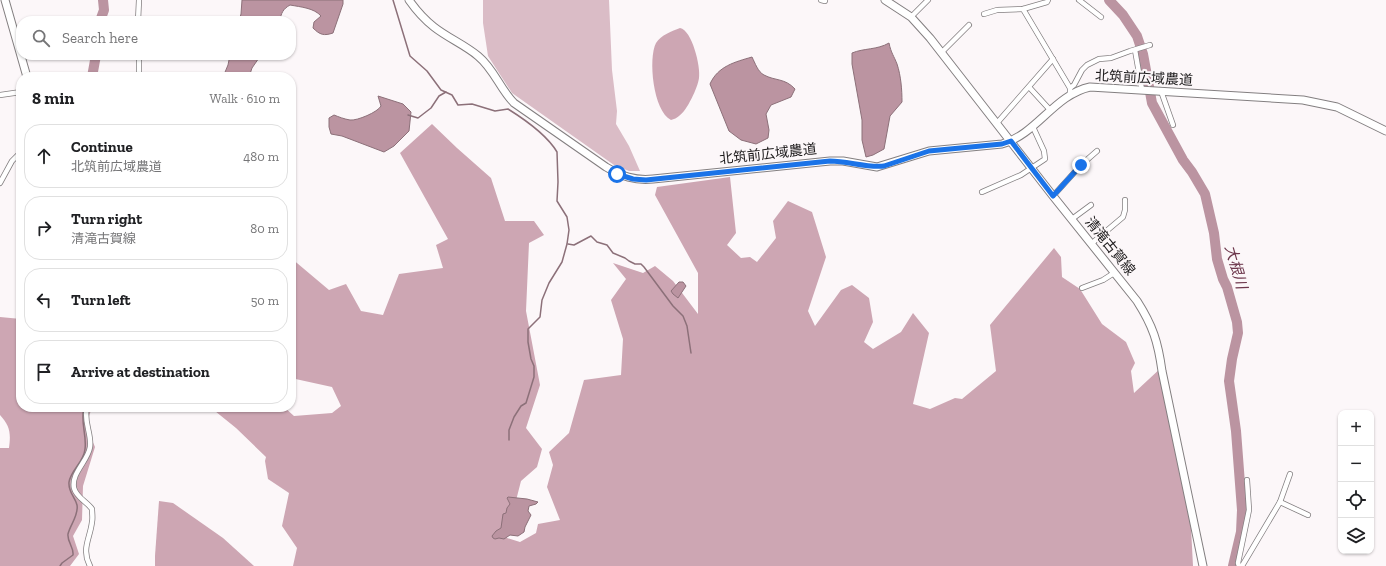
<!DOCTYPE html>
<meta charset="utf-8">
<style>
body{margin:0;font-family:"Zilla Slab","Noto Sans JP",serif;background:#f2f2f2;color:#202124}
.controls{position:absolute;right:12px;bottom:12px;display:grid;overflow:hidden;border-radius:8px;box-shadow:0 1px 3px #0004}
.controls button{width:36px;height:36px;display:grid;place-items:center;padding:0;border:0;border-bottom:1px solid #e0e0e0;background:#fff;color:#202124;font:20px sans-serif}
.stop{position:absolute;width:12px;height:12px;margin:-9px;border:3px solid #1a73e8;border-radius:50%;background:#fff}
.stop.end{background:#1a73e8;border-color:#fff;box-shadow:0 1px 4px #0008}
.list{margin:0;padding:0;list-style:none}
h2{display:flex;justify-content:space-between;align-items:center;height:52px;margin:0;padding:0 16px;font-size:17px}
h2 small{font-size:13px;font-weight:400;color:#757577}
.list li{display:grid;grid-template-columns:26px 1fr auto;gap:12px;align-items:center;box-sizing:border-box;height:64px;margin:0 8px 8px;padding:0 8px;border:1px solid #e0e0e0;border-radius:16px}
.list b{display:block;font-size:15px;white-space:nowrap}
.list p{margin:0;font-size:13px;white-space:nowrap;color:#757577}
.list em{font-size:13px;font-style:normal;color:#757577}
.icon{flex:none;width:22px;height:22px;fill:none;stroke:currentColor;stroke-width:2;stroke-linecap:round;stroke-linejoin:round}
.map{position:relative;flex:none;width:1386px;height:566px;overflow:hidden}
.search{position:absolute;background:#fff;box-shadow:0 1px 3px #0004;left:16px;top:16px;width:280px;height:44px;display:flex;align-items:center;gap:10px;box-sizing:border-box;padding:0 14px;border-radius:16px;color:#757577;font-size:15px}
.panel{position:absolute;background:#fff;box-shadow:0 1px 3px #0004;left:16px;top:72px;width:280px;height:340px;border-radius:16px}
.map>svg:first-child{display:block}
.green{fill:#dabcc6}
.forest{fill:#cda6b3}
.water{fill:#bb94a1;stroke:#8c7079}
.lines{fill:none;stroke-linecap:round;stroke-linejoin:round}
.stream{stroke:#8c7079;stroke-width:1.5}
.river{stroke:#bb94a1;stroke-width:10}
.street-casing{stroke:#837f80;stroke-width:6}
.secondary-casing{stroke:#837f80;stroke-width:9}
.street{stroke:#fff;stroke-width:4.5}
.secondary{stroke:#fff;stroke-width:7}
.route{stroke:#1a73e8;stroke-width:5}
.labels{text-anchor:middle;dominant-baseline:central;stroke-width:4;stroke-linejoin:round;paint-order:stroke}
.street-label{font-size:14px;fill:#1d1b1c;stroke:#fcf7f9}
.water-label{font-size:15px;font-style:italic;fill:#6d374c;stroke:#fcf7f9}
</style>
<div class="map">
<svg width="1386" height="566" viewBox="0 0 1386 566">
<rect width="100%" height="100%" fill="#fcf7f9"/>
<!-- green -->
<path class="green" d="M483,0H609L612,70L617,111L616,124L629,146L640,171H629L614,165L512,93L488,56L483,23Z"/>
<!-- forest -->
<g class="forest">
<path d="M680,28C692,30 701,67 699,78C698,87 687,111 679,116C677,118 674,119 671,120C653,111 648,58 656,43C661,35 672,31 680,28Z"/>
<path d="M432,124L457,148L491,178L505,221H534L544,235L529,243L526,311L540,385L526,428L542,449L537,467L521,481L510,524L504,537L520,542L536,533L538,524L560,520L547,487L553,465L549,452L569,433L584,380L621,375L623,339L611,300L626,279L613,263L643,273L655,266L673,281L698,314V273L655,195L657,187L730,177L736,233L727,245L741,258L750,257L757,262L776,238L773,221L788,201L812,212L826,257L808,311L815,326L841,290L852,285L869,298L873,322L864,342L873,349L901,332L913,313L929,333L913,404L930,409L955,398L962,399L996,371L990,325L1054,248L1061,257L1062,277L1080,289L1102,324L1126,342L1135,363L1131,371L1134,393L1163,366L1191,528L1193,566H293L297,548L282,526L289,493L268,479L265,461L266,457L236,428L210,407H284L294,416L332,413L341,406L332,387L291,378V258L329,290L346,284L361,311L383,315L399,274L443,268L436,245L448,239L400,153Z"/>
<path d="M0,317L21,319V407H92L86,426L95,447L83,486L82,520L73,536L79,554L70,566H0V448H9C11,433 10,426 0,415Z"/>
<path d="M159,501L173,503L223,538L254,566H155V556Z"/>
</g>
<!-- water -->
<g class="water">
<path d="M242,0H343V4L333,33C324,36 320,35 313,28L314,22L321,16C314,8 301,7 290,5C283,9 281,13 280,21H239L241,14Z"/>
<path d="M889,43C891,53 894,56 897,64C901,76 902,90 902,102L890,116L884,149L873,155L866,157L862,140V120L852,64V53C864,48 877,50 889,43Z"/>
<path d="M230,55H261L252,68L249,77H223L228,65Z"/>
<path d="M752,57C755,63 758,72 764,75C775,81 785,78 795,89L791,97L771,105L766,114L769,130L768,138L756,144L741,140L729,131L710,84C718,66 735,62 752,57Z"/>
<path d="M378,96L403,104L411,112L409,131L394,146L384,152L342,136L331,134L329,127V118L334,115C339,117 344,119 350,120C357,121 378,112 381,106Z"/>
<path d="M679,282H683L686,286L678,298L673,294L671,291Z"/>
<path d="M508,497L527,499L538,502L536,504L529,506L528,511L531,515L525,527L524,532L518,536L510,535L504,539L499,538L495,539L493,538L492,536L496,531L501,528L503,514L506,513L507,508L510,504L507,498Z"/>
</g>
<g class="lines">
<!-- stream -->
<g class="stream">
<path d="M393,0L410,56L427,71L441,90L452,95L458,105L472,104L495,111L508,109C524,119 547,135 557,152L558,182L557,201L567,217L569,230L567,244L562,262L549,283L542,300L540,317L528,329V342L531,359L534,366V377L526,403L521,406L514,417L509,430V440"/>
<path d="M408,115L418,118L431,108L439,96L446,92"/>
<path d="M568,244L574,245L591,236L597,242L607,245L613,253L625,258L629,261L635,264H641L644,267L673,306L683,316L687,326L691,353"/>
<path d="M60,566L62,563L73,555C74,547 67,542 68,534C70,525 79,515 77,505C75,497 68,492 69,482C71,470 84,462 85,449C87,435 80,422 84,407"/>
</g>
<!-- river -->
<g class="river">
<path d="M1109,0L1123,15L1137,36L1143,54L1152,103L1183,160L1192,172L1205,194L1214,233L1217,259L1223,279L1227,287L1237,322L1238,333L1232,359L1229,381L1236,431L1242,510L1241,532L1233,566"/>
<path d="M100,21L104,10L103,0"/>
<path d="M92,77L96,55"/>
</g>
<defs>
<g id="street">
<path d="M821,0L825,1"/>
<path d="M1079,0L1101,17"/>
<path d="M1023,9L1070,88V96"/>
<path d="M984,14L997,10L1023,9L1047,2L1048,0"/>
<path d="M911,17L928,0"/>
<path d="M138,21L139,0"/>
<path d="M1135,50L1142,90"/>
<path d="M942,52L969,25"/>
<path d="M139,55V77"/>
<path d="M1029,87L1051,111"/>
<path d="M1070,88L1074,85L1082,70L1087,65L1099,59L1111,58L1130,51L1150,45"/>
<path d="M1161,91L1173,125"/>
<path d="M0,95L21,92"/>
<path d="M997,123L1053,59"/>
<path d="M0,183L12,161L21,152"/>
<path d="M982,192L1021,175L1045,159L1044,151L1033,127"/>
<path d="M1053,196L1081,165L1097,151"/>
<path d="M1072,219L1091,205"/>
<path d="M1091,244L1123,217L1125,210V200"/>
<path d="M1082,288L1103,280L1114,273"/>
<path d="M87,407C83,421 92,434 90,447C88,461 71,473 74,488C76,497 87,502 92,509C92,513 93,518 92,522C90,539 81,549 90,566"/>
<path d="M1280,502L1308,515"/>
<path d="M1239,566L1238,563L1249,510L1247,480"/>
<path d="M1242,566L1280,502L1290,474"/>
</g>
<g id="secondary">
<path d="M5,0L27,77"/>
<path d="M409,0C416,10 425,20 434,27C448,38 465,45 478,56C494,69 500,89 514,103L606,167C621,176 635,181 653,179L830,161H843L877,167L929,151L1002,144C1037,134 1054,95 1090,87L1303,100L1337,107L1386,131"/>
<path d="M885,0L911,17L930,38L1053,196L1137,301C1153,326 1158,342 1162,371L1203,566"/>
</g>
</defs>
<!-- street casing -->
<use href="#street" class="street-casing"/>
<!-- secondary casing -->
<use href="#secondary" class="secondary-casing"/>
<!-- street -->
<use href="#street" class="street"/>
<!-- secondary -->
<use href="#secondary" class="secondary"/>
</g>
<g class="lines">
<!-- route -->
<path class="route" d="M617,174L633,179L646,180L830,161C848,161 867,168 884,166L929,151L1002,144L1011,141L1053,196L1081,165"/>
</g>
<g class="labels">
<!-- street labels -->
<g class="street-label">
<text transform="translate(1144 78) rotate(3)">北筑前広域農道</text>
<text transform="translate(768 154) rotate(-6)">北筑前広域農道</text>
<text transform="translate(1110 246) rotate(51)">清滝古賀線</text>
</g>
<!-- water labels -->
<g class="water-label">
<text transform="translate(1236 267) rotate(74)">大根川</text>
</g>
</g>
</svg>
<div class="controls">
<button>+</button>
<button>−</button>
<button><svg class="icon" aria-label="locate" viewBox="0 0 24 24"><circle cx="12" cy="12" r="6"/><path d="M12 2v4M12 18v4M2 12h4M18 12h4"/></svg></button>
<button><svg class="icon" aria-label="layers" viewBox="0 0 24 24"><path d="M12 4l9 5-9 5-9-5zM3 14l9 5 9-5"/></svg></button>
</div>
<div class="stop" style="left:617px;top:174px"></div>
<div class="stop end" style="left:1081px;top:165px"></div>
<div class="search"><svg class="icon" aria-label="search" viewBox="0 0 24 24"><circle cx="10" cy="10" r="6"/><path d="M15 15l6 6"/></svg>Search here</div>
<section class="panel">
<h2>8 min<small>Walk · 610 m</small></h2>
<ul class="list">
<li><svg class="icon" aria-label="ahead" viewBox="0 0 24 24"><path d="M12 20V5M6 11l6-6 6 6"/></svg><div><b>Continue</b><p>北筑前広域農道</p></div><em>480 m</em></li>
<li><svg class="icon" aria-label="right" viewBox="0 0 24 24"><path d="M7 20v-9h11M14 6l5 5-5 5"/></svg><div><b>Turn right</b><p>清滝古賀線</p></div><em>80 m</em></li>
<li><svg class="icon" aria-label="left" viewBox="0 0 24 24"><path d="M17 20v-9H6M10 6l-5 5 5 5"/></svg><div><b>Turn left</b></div><em>50 m</em></li>
<li><svg class="icon" aria-label="arrive" viewBox="0 0 24 24"><path d="M6 21V4h12l-3 4 3 4H6"/></svg><div><b>Arrive at destination</b></div></li>
</ul>
</section>
</div>
